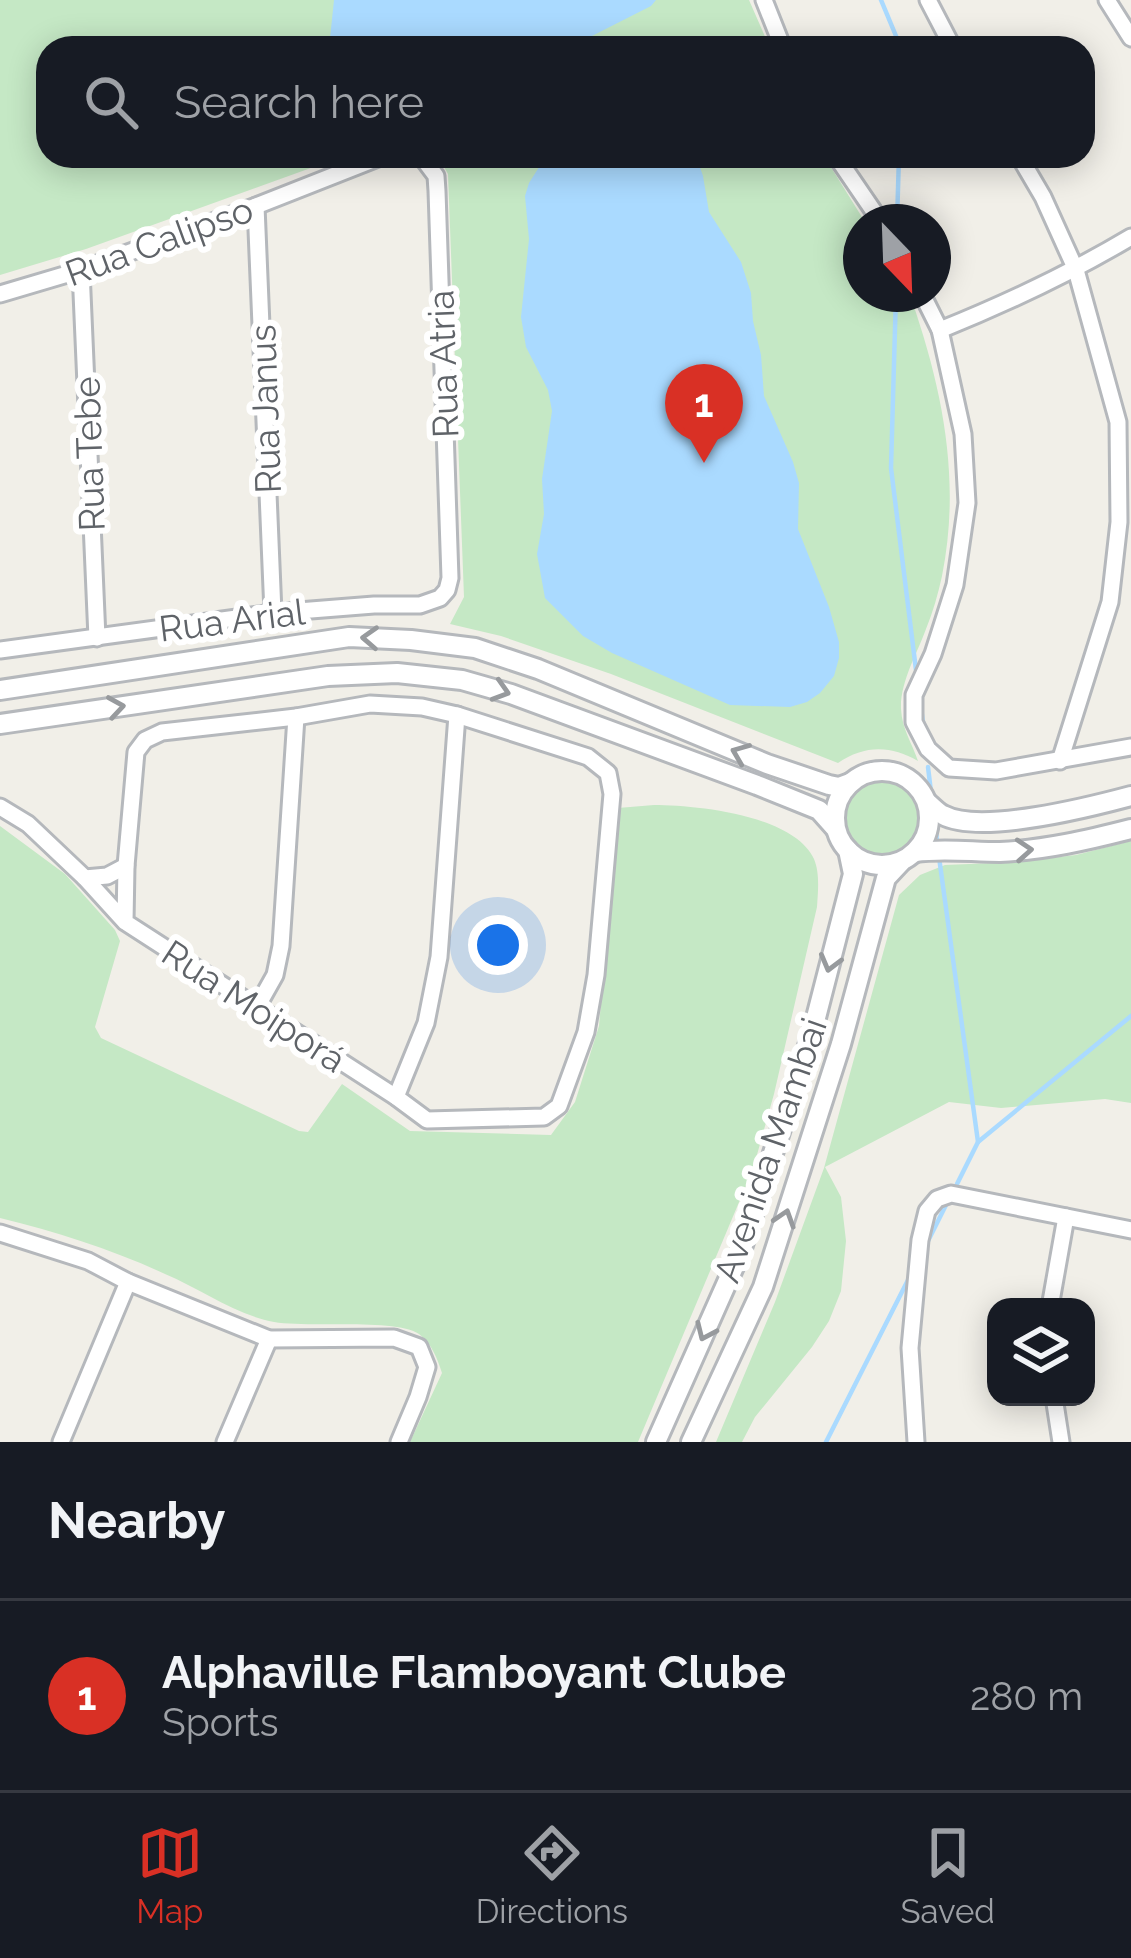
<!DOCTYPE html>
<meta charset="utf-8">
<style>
body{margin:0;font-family:Raleway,sans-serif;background:#242831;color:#f1f3f6}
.controls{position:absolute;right:36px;bottom:36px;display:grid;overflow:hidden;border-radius:24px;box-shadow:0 6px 30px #0003}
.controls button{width:108px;height:108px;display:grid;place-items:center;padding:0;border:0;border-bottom:3px solid #363941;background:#171b24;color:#f1f3f6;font:60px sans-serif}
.compass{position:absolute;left:843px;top:204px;width:108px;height:108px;border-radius:50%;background:#171b24;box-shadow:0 6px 30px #0003;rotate:157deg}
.you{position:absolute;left:498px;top:945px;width:42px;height:42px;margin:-30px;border:9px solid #fff;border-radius:50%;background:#1a73e8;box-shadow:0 0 0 18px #1a73e833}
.badge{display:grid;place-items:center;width:78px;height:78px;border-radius:50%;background:#d93025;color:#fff;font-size:39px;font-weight:700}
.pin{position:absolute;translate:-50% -99px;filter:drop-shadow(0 3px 6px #0008)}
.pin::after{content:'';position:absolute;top:63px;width:42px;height:36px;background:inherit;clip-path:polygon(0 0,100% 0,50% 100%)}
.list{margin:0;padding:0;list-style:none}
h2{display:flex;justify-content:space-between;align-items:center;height:156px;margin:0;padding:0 48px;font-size:51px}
h2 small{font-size:39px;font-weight:400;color:#9ea1a6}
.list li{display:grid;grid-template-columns:78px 1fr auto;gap:36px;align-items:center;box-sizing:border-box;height:192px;padding:0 48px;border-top:3px solid #363941}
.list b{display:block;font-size:45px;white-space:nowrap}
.list p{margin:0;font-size:39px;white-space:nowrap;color:#9ea1a6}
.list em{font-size:39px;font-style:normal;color:#9ea1a6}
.icon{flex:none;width:66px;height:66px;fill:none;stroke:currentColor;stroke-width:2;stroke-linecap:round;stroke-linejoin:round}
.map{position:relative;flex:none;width:1131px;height:1442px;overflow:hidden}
.search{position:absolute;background:#171b24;box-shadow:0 6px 30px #0003;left:36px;right:36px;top:36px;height:132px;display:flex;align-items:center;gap:30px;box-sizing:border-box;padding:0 42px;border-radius:36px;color:#9ea1a6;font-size:45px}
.sheet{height:348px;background:#171b24}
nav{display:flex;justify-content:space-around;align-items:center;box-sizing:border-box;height:168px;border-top:3px solid #363941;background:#171b24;font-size:33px;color:#9ea1a6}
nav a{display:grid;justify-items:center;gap:6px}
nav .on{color:#d93025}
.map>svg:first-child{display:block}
.green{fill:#c5e8c5}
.water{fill:#aadaff}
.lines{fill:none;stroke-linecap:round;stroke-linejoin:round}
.stream{stroke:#aadaff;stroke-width:4.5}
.minor-casing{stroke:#b5b8bc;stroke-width:21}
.tertiary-casing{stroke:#b5b8bc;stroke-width:24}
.minor{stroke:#fff;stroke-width:15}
.tertiary{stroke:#fff;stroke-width:18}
.oneway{stroke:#979a9d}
.labels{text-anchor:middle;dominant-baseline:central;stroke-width:12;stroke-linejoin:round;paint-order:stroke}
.street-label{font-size:36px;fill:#5f6368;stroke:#fff}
</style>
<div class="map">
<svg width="1131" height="1442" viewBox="0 0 1131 1442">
<rect width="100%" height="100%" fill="#f1efe8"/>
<!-- green -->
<g class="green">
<path d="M0,0H749L770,48H48V156H344L86,249L0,275Z"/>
<path d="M438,156H824L865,222H861V294H908L912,301C943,391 961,481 942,576C938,594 933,612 926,629C917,654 900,682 901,709C902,729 912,743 918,761C891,745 864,745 838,763L611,674L501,636L450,624L464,597L448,174Z"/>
<circle cx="882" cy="818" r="40"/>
<path d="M654,805C696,805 794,815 814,859C820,873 818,892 817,907L774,1094L753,1169L638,1442H410L442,1373C437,1358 432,1344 419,1334C397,1318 308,1328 274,1322C236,1315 201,1289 165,1274C111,1249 57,1232 0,1218V826L65,874L115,930L120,941L95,1027L101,1038L299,1131L308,1132L342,1084L410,1131L551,1135L575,1102L599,1026L618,808Z"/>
<path d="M1131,841V1103L1105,1099L1001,1108L949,1102L825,1167L841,1197L846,1241L841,1291L829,1321L812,1347L755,1417L742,1442H716L775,1302L824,1168L899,895L920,875L945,865L1018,862L1076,855Z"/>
</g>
<!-- water -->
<g class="water">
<path d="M334,0H656L651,6L586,39L577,48H329Z"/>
<path d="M554,156H696L703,176L709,212L741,262L751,293L753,321L761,355L764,396L793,462L799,483L798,529L829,607L839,642V658L834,676L820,693L807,702L790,707L730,705L612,653L583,636L545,598L537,554L544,514L542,479L552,411L548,390L526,347L521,317L529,239L525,196L529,183L541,164Z"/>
</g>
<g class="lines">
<!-- stream -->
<g class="stream">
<path d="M881,0L901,48"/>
<path d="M897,222L899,156"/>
<path d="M896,294L891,468L916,670"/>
<path d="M921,708L923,722"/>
<path d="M928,767L931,792"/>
<path d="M936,828L937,843"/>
<path d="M939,857L978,1142"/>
<path d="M957,1184L978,1142L1131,1016"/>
<path d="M928,1241L947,1203"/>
<path d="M826,1442L908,1280"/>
</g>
<defs>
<g id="minor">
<path d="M764,0L783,48"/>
<path d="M928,0L953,48"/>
<path d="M1107,0L1131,38"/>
<path d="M836,156L881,222"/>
<path d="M1019,156L1043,197L1076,270L1118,422L1119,522L1110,602L1060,761"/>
<path d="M256,206L273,613"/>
<path d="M81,270L97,638"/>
<path d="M0,294L81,270L256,206L383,156"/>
<path d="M922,294L940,330L963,434L967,503L955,585L933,654L914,695V722L928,749L949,768L996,771L1131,747"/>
<path d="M940,330C1007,303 1069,274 1131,237"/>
<path d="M0,650L273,613L374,605H420L440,598L447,590L450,578L437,191L436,176L421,156"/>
<path d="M0,807L28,824L85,878L125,922L396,1097L427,1120L544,1117L559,1106L586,1032L596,975L612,794L608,773L588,757L457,715L422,707L370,704L296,717L162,732L145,740L136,752L126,866L125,922"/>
<path d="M85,878L107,876L126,866"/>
<path d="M257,1007L275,975L281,946L296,717"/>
<path d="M396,1097L426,1023L439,957L457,715"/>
<path d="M0,1233L88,1261L128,1282L269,1339L394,1338L419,1347L427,1367L418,1397L399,1442"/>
<path d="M1050,1307L1066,1217"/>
<path d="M1054,1397L1061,1442"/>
<path d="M61,1442L128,1282"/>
<path d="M225,1442L269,1339"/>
<path d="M916,1442L910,1348L920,1240L927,1211L937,1199L951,1194L1131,1230"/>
</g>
<g id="tertiary">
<path d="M0,690L349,637L411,640L475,648L538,669L767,764L829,785L839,787L850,783"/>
<path d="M0,724L328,676L397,673L462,680L511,694L757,785L819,810L835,828"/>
<circle cx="882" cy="818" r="47"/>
<path d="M928,803C933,807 937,812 943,815C980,835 1090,807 1131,796"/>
<path d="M915,852C944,848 972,852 1000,852C1045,850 1088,840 1131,829"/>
<path d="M656,1442L741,1251L811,1037L853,874L848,850"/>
<path d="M691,1442L763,1287L841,1044L886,878L901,862"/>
</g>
</defs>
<!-- minor casing -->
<use href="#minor" class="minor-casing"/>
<!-- tertiary casing -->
<use href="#tertiary" class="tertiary-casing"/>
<!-- minor -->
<use href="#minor" class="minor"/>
<!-- tertiary -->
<use href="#tertiary" class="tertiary"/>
</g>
<!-- one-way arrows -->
<defs><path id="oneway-chevron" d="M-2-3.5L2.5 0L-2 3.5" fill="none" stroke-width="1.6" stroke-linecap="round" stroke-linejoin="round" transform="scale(3)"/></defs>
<g class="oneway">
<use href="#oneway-chevron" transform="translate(370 638) rotate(-177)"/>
<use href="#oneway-chevron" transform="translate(501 691) rotate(17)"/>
<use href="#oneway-chevron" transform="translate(116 707) rotate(-9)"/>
<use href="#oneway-chevron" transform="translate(740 753) rotate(-158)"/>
<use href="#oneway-chevron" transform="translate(1024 850) rotate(-4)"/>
<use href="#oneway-chevron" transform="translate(830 963) rotate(105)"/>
<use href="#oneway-chevron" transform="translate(785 1218) rotate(-72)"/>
<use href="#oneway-chevron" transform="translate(705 1332) rotate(114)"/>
</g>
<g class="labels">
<!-- street labels -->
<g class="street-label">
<text transform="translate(159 241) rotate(-20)">Rua Calipso</text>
<text transform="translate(443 364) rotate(-92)">Rua Atria</text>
<text transform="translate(265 409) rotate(-92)">Rua Janus</text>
<text transform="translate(89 454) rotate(-92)">Rua Tebe</text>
<text transform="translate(232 620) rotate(-7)">Rua Arial</text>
<text transform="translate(254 1006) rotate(33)">Rua Moiporá</text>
<text transform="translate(770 1150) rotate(-71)">Avenida Mambai</text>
</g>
</g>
</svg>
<div class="controls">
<button><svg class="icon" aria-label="layers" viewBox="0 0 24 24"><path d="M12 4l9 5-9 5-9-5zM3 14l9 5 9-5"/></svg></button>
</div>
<svg class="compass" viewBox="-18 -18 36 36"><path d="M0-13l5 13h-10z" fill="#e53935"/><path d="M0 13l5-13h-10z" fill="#9ea1a6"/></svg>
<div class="you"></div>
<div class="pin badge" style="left:704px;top:463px">1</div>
<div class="search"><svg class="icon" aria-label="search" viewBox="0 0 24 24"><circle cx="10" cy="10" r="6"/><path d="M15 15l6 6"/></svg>Search here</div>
</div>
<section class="sheet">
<h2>Nearby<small></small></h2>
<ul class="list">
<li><span class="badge">1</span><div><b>Alphaville Flamboyant Clube</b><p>Sports</p></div><em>280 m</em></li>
</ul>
</section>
<nav>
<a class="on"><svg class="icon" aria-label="map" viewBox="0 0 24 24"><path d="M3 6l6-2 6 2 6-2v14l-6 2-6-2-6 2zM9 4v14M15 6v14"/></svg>Map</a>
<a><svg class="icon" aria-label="directions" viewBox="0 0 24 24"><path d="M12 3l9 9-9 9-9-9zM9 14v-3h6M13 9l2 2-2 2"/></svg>Directions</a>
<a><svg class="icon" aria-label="saved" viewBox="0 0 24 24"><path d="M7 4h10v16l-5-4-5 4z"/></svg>Saved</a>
</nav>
